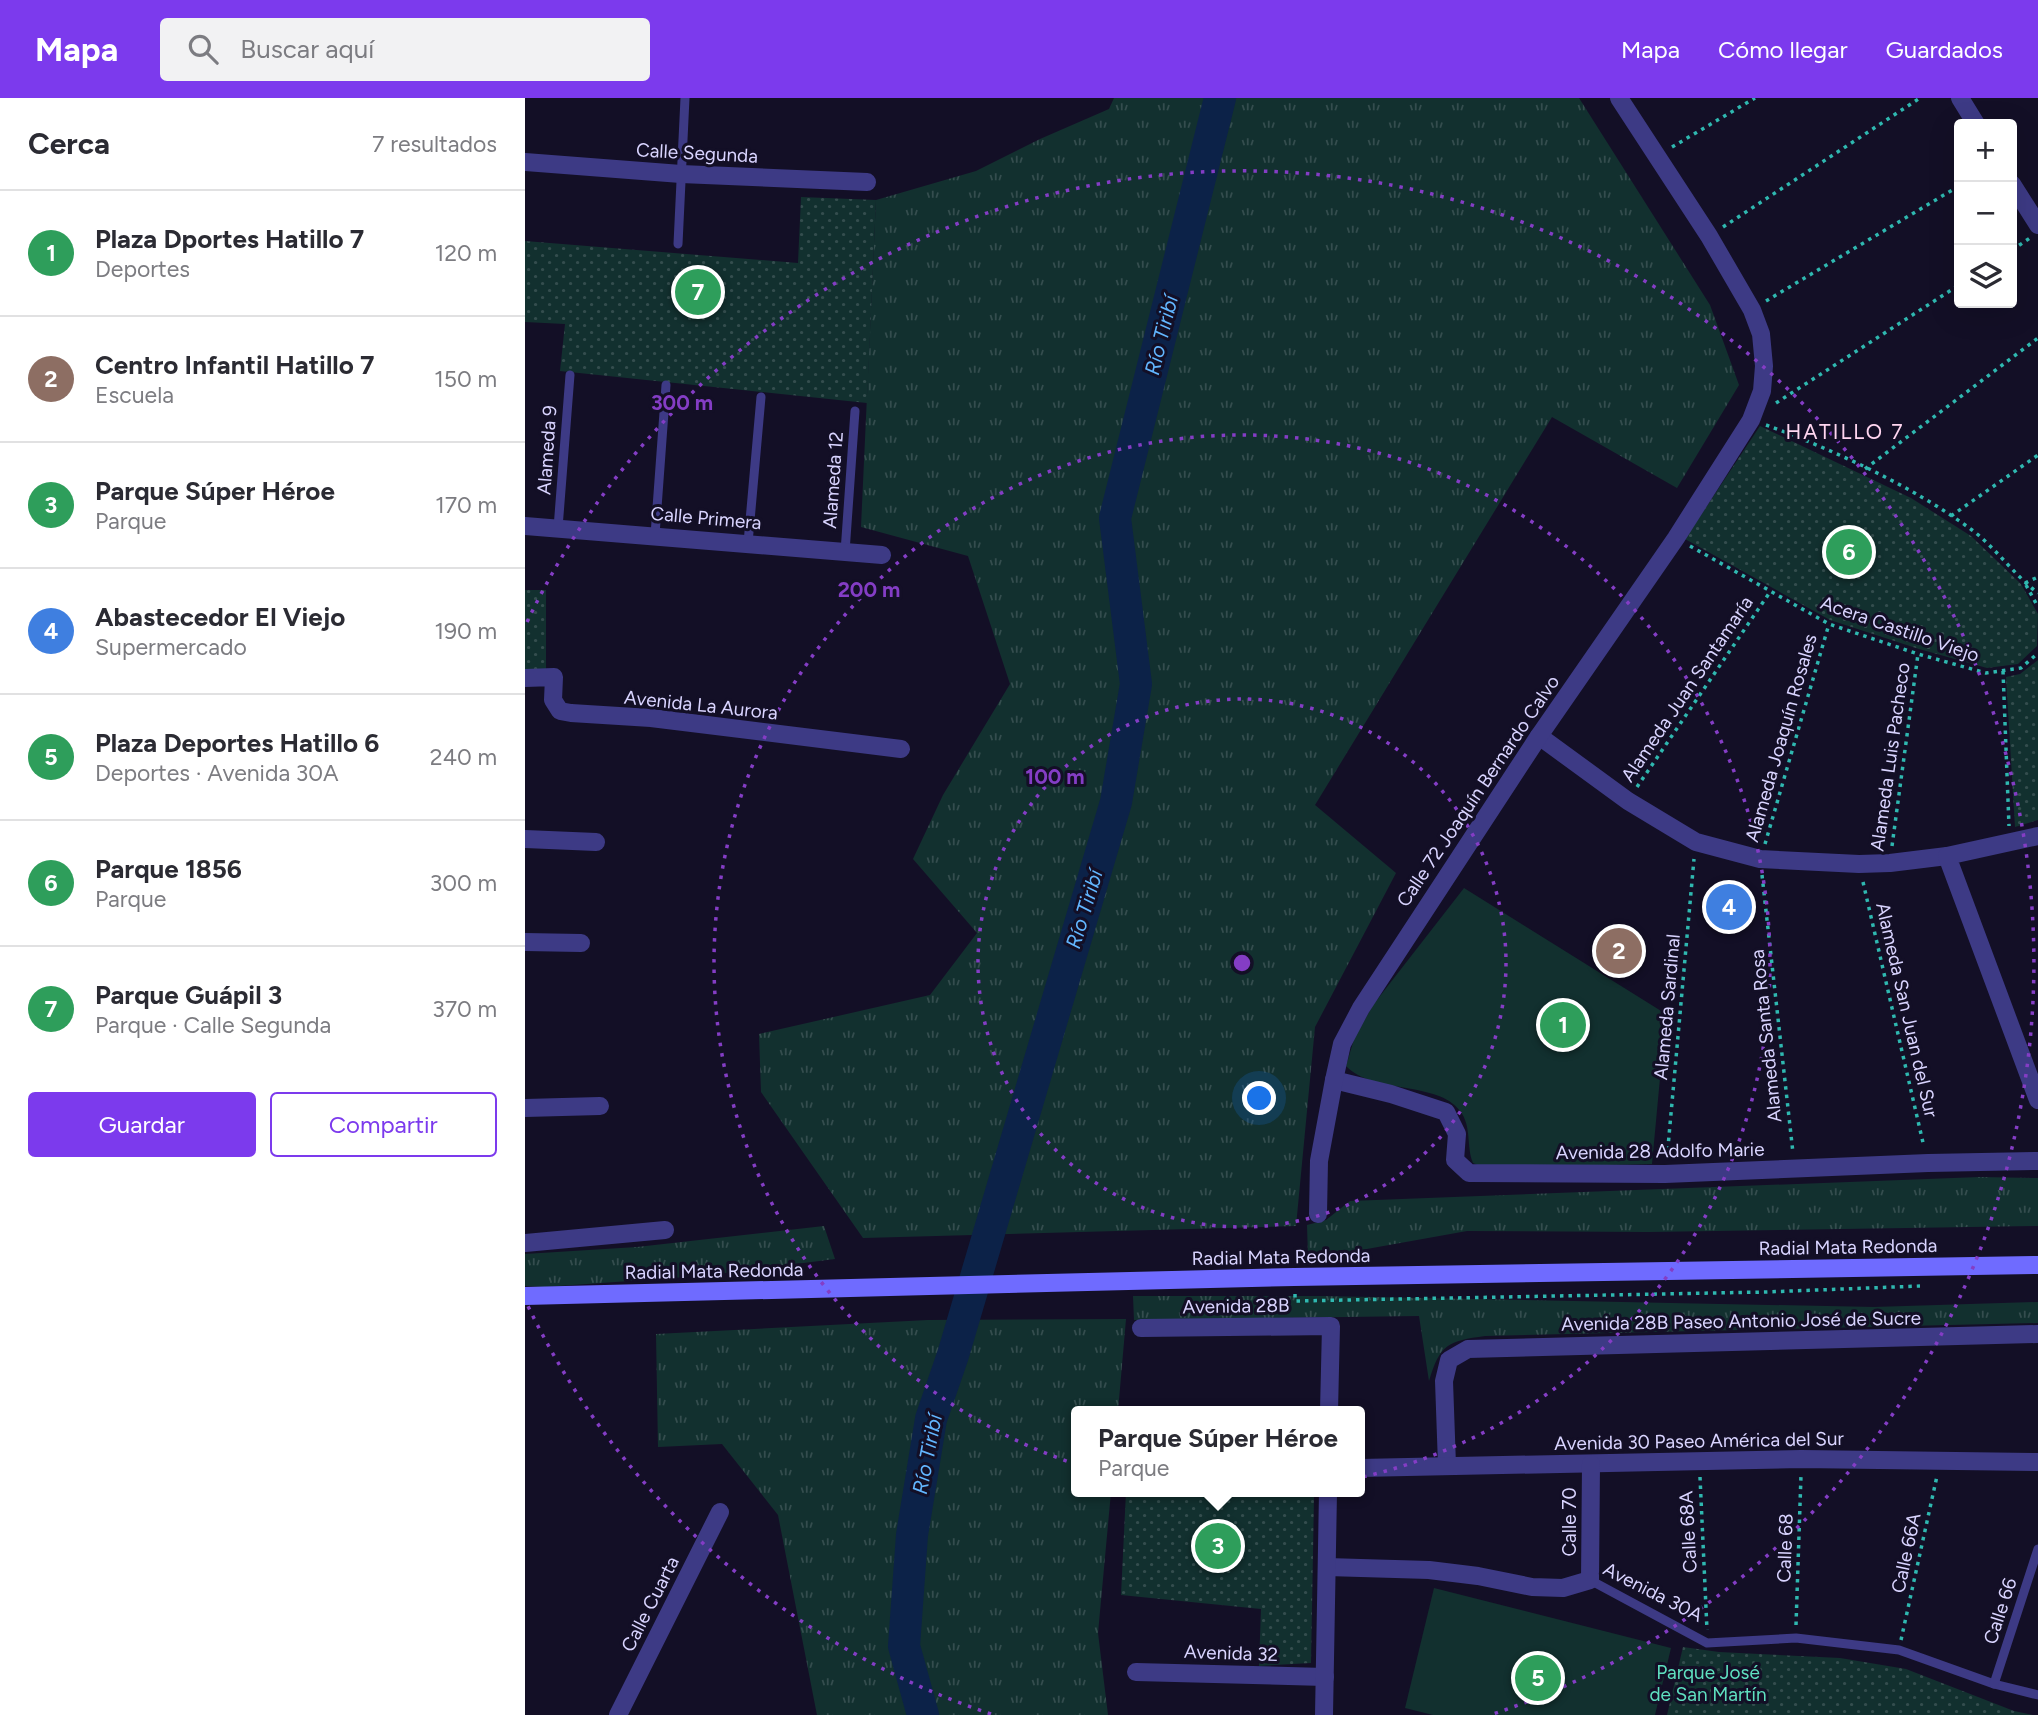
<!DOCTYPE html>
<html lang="es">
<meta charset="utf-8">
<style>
body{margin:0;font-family:Figtree,sans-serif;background:#f2f2f3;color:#2b2b33}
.controls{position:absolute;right:21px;top:21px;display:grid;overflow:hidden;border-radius:7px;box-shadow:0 7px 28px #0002}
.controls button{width:63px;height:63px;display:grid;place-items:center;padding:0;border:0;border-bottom:2px solid #e1e1e2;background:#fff;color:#2b2b33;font:35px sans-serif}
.you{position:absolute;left:735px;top:1001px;width:24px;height:24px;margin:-18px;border:5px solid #fff;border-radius:50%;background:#1a73e8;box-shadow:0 0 0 10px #1a73e833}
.badge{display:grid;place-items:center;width:46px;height:46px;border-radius:50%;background:#7c3aed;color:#fff;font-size:23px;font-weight:700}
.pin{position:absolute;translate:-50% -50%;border:4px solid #fff;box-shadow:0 2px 7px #0006}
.popup{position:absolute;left:546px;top:1308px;width:294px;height:91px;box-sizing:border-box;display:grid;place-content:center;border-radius:7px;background:#fff;filter:drop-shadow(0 2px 5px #0005);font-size:23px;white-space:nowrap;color:#7c7c81}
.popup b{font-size:26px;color:#2b2b33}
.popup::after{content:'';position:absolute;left:50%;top:100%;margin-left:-14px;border:14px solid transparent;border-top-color:#fff}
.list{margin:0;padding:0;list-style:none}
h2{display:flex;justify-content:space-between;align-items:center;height:91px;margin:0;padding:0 28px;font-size:30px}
h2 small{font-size:23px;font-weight:400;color:#7c7c81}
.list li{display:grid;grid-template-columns:46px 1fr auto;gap:21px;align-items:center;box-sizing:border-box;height:126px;padding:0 28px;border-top:2px solid #e1e1e2}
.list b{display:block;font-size:26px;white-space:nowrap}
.list p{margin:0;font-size:23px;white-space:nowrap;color:#7c7c81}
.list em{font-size:23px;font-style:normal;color:#7c7c81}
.actions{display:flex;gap:14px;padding:21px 28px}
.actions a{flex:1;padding:16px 0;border:2px solid #7c3aed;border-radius:7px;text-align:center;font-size:24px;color:#7c3aed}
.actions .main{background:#7c3aed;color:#fff}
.icon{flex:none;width:38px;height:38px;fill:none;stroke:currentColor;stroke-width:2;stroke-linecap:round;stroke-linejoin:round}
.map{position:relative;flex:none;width:1513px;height:1617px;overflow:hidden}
header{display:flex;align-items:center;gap:42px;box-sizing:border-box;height:98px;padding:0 35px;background:#7c3aed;color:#fff}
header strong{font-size:33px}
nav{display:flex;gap:38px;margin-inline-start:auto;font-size:24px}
.search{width:490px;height:63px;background:#f2f2f3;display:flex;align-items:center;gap:18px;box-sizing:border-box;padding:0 24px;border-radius:7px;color:#7c7c81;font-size:26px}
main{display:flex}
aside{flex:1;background:#fff}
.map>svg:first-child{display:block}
.grass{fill:url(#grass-tufts)}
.park{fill:url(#park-dots)}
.garden{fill:#12302f}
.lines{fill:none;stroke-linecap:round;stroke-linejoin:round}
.river{stroke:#0c2248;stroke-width:32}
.path{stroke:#2fb8b0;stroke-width:3.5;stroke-dasharray:3.5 5;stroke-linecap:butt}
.service{stroke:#3d3a85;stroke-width:9}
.minor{stroke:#3d3a85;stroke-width:18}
.tertiary{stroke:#3d3a85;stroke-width:18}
.secondary{stroke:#6f6bff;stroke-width:18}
.ring{fill:none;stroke:#843dc5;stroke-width:3.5;stroke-dasharray:3.5 7}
.labels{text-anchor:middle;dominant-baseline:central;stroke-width:6;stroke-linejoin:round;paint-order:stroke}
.street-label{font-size:19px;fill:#d9d4ff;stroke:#130f26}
.park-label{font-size:19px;fill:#5fe0c0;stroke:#130f26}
.water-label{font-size:21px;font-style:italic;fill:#62b6ff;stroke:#130f26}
.neighbourhood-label{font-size:21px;letter-spacing:2px;fill:#ffd6f0;stroke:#130f26}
.centre{fill:#843dc5;stroke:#130f26;stroke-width:3.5}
.ring-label{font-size:21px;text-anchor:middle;font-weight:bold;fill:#843dc5;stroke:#130f26;stroke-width:6;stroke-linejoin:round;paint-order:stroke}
</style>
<header>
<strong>Mapa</strong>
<div class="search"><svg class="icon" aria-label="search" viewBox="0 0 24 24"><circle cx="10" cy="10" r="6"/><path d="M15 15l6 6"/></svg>Buscar aquí</div>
<nav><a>Mapa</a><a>Cómo llegar</a><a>Guardados</a></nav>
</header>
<main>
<aside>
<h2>Cerca<small>7 resultados</small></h2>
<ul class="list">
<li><span class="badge" style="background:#2e9e5b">1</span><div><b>Plaza Dportes Hatillo 7</b><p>Deportes</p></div><em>120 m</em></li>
<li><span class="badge" style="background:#8d6e63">2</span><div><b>Centro Infantil Hatillo 7</b><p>Escuela</p></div><em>150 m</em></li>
<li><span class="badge" style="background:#2e9e5b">3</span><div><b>Parque Súper Héroe</b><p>Parque</p></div><em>170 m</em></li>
<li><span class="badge" style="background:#3f7fe0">4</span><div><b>Abastecedor El Viejo</b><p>Supermercado</p></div><em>190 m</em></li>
<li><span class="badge" style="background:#2e9e5b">5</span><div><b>Plaza Deportes Hatillo 6</b><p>Deportes · Avenida 30A</p></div><em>240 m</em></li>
<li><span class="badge" style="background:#2e9e5b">6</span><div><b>Parque 1856</b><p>Parque</p></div><em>300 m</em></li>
<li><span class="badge" style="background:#2e9e5b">7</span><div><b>Parque Guápil 3</b><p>Parque · Calle Segunda</p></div><em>370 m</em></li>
</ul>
<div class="actions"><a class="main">Guardar</a><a>Compartir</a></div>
</aside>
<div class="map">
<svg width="1513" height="1617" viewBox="0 0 1513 1617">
<defs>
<pattern id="grass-tufts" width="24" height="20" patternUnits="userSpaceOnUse" patternTransform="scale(1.75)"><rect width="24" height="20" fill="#12302f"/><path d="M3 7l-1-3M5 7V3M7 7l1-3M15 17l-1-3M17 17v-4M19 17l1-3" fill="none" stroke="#344d4e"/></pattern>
<pattern id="park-dots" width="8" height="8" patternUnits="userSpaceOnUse" patternTransform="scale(1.75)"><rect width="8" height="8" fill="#12302f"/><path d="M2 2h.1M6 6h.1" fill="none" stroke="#344d4e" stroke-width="1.8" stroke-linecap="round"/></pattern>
</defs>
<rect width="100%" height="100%" fill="#130f26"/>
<!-- grass -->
<g class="grass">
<path d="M589,0H1054L1185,207L1214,287L1152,390L1027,319L790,707L871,775L790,929L771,1128L338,1140L236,994L234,936L405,897L452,835L388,761L418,697L485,586L443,458L336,429L351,102L451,73L515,41L584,11Z"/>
<path d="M1455,1079L1513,1080V1128L1123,1134L942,1133L825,1154L783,1158L782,1127L801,1122L825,1103Z"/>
<path d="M299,1128L310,1161L176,1178L19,1189L0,1188V1156L112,1149Z"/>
<path d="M608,1198H796L1349,1209L1513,1204V1225L960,1238C923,1243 915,1246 904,1283L894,1218L609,1222Z"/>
<path d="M601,1221L593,1313H551V1394H586L573,1535L583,1617H292L253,1417L197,1346L133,1349L131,1236L403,1222Z"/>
</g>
<!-- park -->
<g class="park">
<path d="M276,99L351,102L342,305L35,273L40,226L0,224V143L273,165Z"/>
<path d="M1235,328L1386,400L1446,438L1496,486L1513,516L1512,548L1493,566L1462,570L1394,551L1305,522L1160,441Z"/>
<rect x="0" y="492" width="21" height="80"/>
<path d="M1513,562V722L1490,729L1481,579L1495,576Z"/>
<path d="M601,1394H745V1399H789L786,1565L734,1568L736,1511L596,1497Z"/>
<path d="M1158,1549L1194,1554L1315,1560L1381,1571L1489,1613L1508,1617H1142Z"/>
</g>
<!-- garden -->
<g class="garden">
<path d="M939,790L1141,916L1127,1066L959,1070L948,1065C941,1048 947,1028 935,1013C914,983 847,996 821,968L829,941L848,907Z"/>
<path d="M909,1490L1146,1550L1130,1617H908L880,1610Z"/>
</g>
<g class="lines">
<!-- river -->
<path class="river" d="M398,1617L379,1548L387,1437L406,1321L428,1257L591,704L611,586L590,420L695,0"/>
<!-- path -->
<g class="path">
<path d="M1147,49L1230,0"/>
<path d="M1198,129L1395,0"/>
<path d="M1487,152L1505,140"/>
<path d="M1241,203L1434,88"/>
<path d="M1251,305L1434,187"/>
<path d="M1241,327C1309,352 1389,389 1447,432C1471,450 1489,477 1513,495"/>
<path d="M1340,371L1513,240"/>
<path d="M1426,418L1513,357"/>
<path d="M1165,448L1304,526L1393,556L1461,575L1496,570L1513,555"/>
<path d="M1500,485L1513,479"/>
<path d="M1501,487L1513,509"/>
<path d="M1478,573L1484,728"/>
<path d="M1112,689L1245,494"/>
<path d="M1240,746L1304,526"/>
<path d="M1367,748L1393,556"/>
<path d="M1237,777L1268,1055"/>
<path d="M1338,784L1399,1049"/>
<path d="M1142,1060L1169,761"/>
<path d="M770,1196V1203L1241,1194L1395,1188"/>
<path d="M1175,1379L1182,1532"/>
<path d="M1271,1527L1276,1377"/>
<path d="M1376,1542L1412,1378"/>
</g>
<!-- service -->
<g class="service">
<path d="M153,146L160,0"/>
<path d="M33,430L45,277"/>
<path d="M130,437L141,287"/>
<path d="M223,445L236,299"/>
<path d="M320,454L330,313"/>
<path d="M1065,1482L1182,1545L1271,1540L1374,1552L1469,1586L1513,1597"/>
<path d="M1469,1586L1513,1451"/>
</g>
<!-- minor -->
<g class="minor">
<path d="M0,64L156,76L342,84"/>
<path d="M0,428L357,457"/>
<path d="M0,580L29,579L28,602L35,613L46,615L126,620L376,651"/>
<path d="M1014,638L1103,703L1171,744L1235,761L1334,766L1365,765L1422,758"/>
<path d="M0,741L71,744"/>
<path d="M0,844L56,845"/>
<path d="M809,982L866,996L921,1014L932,1036L930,1062L944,1075L1140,1076L1403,1065L1513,1063"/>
<path d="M0,1010L75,1008"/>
<path d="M793,1116L794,1063L809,982L817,946L836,910L1014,638L1151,440L1226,322L1237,293L1239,268L1236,236L1227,212L1184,138L1094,0"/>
<path d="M0,1145L140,1132"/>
<path d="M616,1230L806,1228L804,1313"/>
<path d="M922,1367L919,1283L924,1262L943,1251L1513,1236"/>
<path d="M835,1370L1276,1361L1513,1364"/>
<path d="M802,1469L904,1472L953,1478L1007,1489L1038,1490L1065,1482L1066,1366"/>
<path d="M611,1574L800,1579"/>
<path d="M93,1617L195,1414"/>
<path d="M799,1617L803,1394"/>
</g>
<!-- tertiary -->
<g class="tertiary">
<path d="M1435,0L1451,26"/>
<path d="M1487,86L1513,127"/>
<path d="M1513,738L1422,758L1513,1002"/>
</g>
<!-- secondary -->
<path class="secondary" d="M0,1198L769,1179L1513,1167"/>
</g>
<!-- distance rings -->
<g class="ring">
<circle cx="717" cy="865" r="264"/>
<circle cx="717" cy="865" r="528"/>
<path d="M466 1616A792 792 0 0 1 2 1206M2 524A792 792 0 1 1 968 1616"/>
</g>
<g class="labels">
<!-- street labels -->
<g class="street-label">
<text transform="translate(172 55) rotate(3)">Calle Segunda</text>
<text transform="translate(22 352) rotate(-86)">Alameda 9</text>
<text transform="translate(308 382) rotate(-86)">Alameda 12</text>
<text transform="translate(181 420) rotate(5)">Calle Primera</text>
<text transform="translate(1375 531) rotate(19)">Acera Castillo Viejo</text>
<text transform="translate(1162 591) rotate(-56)">Alameda Juan Santamaría</text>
<text transform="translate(176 607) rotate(6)">Avenida La Aurora</text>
<text transform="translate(1256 640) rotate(-74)">Alameda Joaquín Rosales</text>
<text transform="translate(1365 659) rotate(-82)">Alameda Luis Pacheco</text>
<text transform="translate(953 693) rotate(-56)">Calle 72 Joaquín Bernardo Calvo</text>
<text transform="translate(1142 909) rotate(-85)">Alameda Sardinal</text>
<text transform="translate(1382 912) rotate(77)">Alameda San Juan del Sur</text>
<text transform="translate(1241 938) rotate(-96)">Alameda Santa Rosa</text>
<text transform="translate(1135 1053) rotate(-1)">Avenida 28 Adolfo Marie</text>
<text transform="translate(1323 1149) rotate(-1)">Radial Mata Redonda</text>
<text transform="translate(756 1159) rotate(-1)">Radial Mata Redonda</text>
<text transform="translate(189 1173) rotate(-1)">Radial Mata Redonda</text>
<text transform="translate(711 1208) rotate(-1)">Avenida 28B</text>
<text transform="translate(1216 1223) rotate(-1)">Avenida 28B Paseo Antonio José de Sucre</text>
<text transform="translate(1174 1343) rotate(-1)">Avenida 30 Paseo América del Sur</text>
<text transform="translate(1044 1424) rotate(-90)">Calle 70</text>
<text transform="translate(1163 1434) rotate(-93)">Calle 68A</text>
<text transform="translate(1260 1450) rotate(-88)">Calle 68</text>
<text transform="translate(1381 1455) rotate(-78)">Calle 66A</text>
<text transform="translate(1128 1494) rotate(27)">Avenida 30A</text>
<text transform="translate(125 1506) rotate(-63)">Calle Cuarta</text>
<text transform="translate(1475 1513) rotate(-72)">Calle 66</text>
<text transform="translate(706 1555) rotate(2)">Avenida 32</text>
</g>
<!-- park labels -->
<g class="park-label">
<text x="1183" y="1574">Parque José<tspan x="1183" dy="22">de San Martín</tspan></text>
</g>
<!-- water labels -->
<g class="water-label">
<text transform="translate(636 237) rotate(-76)">Río Tiribí</text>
<text transform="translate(559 811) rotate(-73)">Río Tiribí</text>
<text transform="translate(402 1356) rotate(-79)">Río Tiribí</text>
</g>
<!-- neighbourhood labels -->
<g class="neighbourhood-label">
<text x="1320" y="333">HATILLO 7</text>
</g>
</g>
<circle cx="717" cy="865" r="10" class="centre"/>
<g class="ring-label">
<text x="157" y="312">300 m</text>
<text x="344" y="499">200 m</text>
<text x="530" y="686">100 m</text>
</g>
</svg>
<div class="controls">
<button>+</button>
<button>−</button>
<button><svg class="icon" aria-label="layers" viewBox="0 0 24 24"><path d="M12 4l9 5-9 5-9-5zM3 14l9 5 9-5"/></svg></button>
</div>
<div class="you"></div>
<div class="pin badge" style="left:1038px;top:927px;background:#2e9e5b">1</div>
<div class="pin badge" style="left:1094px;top:853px;background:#8d6e63">2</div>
<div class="pin badge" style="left:693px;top:1448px;background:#2e9e5b">3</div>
<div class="popup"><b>Parque Súper Héroe</b>Parque</div>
<div class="pin badge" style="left:1204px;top:809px;background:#3f7fe0">4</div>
<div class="pin badge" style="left:1013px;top:1580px;background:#2e9e5b">5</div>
<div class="pin badge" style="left:1324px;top:454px;background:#2e9e5b">6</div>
<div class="pin badge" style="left:173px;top:194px;background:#2e9e5b">7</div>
</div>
</main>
